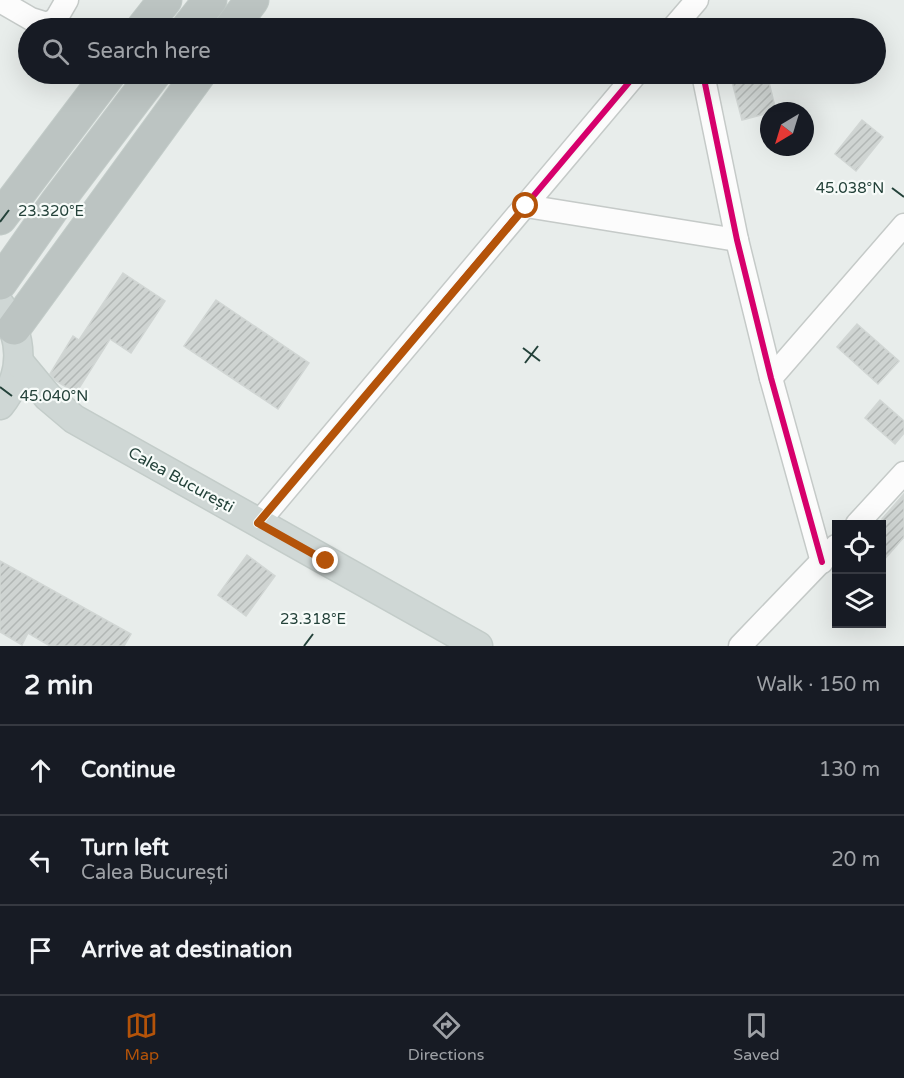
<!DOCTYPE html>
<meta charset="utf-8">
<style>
body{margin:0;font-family:"Varela Round",sans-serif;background:#20242c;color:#f1f3f6}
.controls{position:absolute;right:18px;bottom:18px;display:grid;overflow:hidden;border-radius:0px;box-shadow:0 6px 24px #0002}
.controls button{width:54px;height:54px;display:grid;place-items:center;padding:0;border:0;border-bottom:2px solid #363941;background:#171b24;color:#f1f3f6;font:30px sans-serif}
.compass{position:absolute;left:760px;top:102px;width:54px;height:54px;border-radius:50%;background:#171b24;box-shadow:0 6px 24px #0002;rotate:218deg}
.stop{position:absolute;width:18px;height:18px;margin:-14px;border:4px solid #b45309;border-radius:50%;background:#fff}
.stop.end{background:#b45309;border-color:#fff;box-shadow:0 2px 6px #0008}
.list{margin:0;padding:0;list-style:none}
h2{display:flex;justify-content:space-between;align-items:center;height:78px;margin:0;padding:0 24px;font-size:26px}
h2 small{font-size:20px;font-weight:400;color:#9ea1a6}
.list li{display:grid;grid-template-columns:39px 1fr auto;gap:18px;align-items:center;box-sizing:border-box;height:90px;padding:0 24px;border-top:2px solid #363941}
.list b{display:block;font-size:22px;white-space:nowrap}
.list p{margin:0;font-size:20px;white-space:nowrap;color:#9ea1a6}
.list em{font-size:20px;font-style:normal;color:#9ea1a6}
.icon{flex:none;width:33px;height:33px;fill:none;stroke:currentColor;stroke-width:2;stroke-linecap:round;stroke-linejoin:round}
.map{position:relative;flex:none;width:904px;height:646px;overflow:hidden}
.search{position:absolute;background:#171b24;box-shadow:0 6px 24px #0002;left:18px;right:18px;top:18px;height:66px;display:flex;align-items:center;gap:15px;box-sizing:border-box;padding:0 21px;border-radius:33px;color:#9ea1a6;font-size:22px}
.sheet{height:348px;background:#171b24}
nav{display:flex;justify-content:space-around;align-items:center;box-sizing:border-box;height:84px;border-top:2px solid #363941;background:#171b24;font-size:16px;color:#9ea1a6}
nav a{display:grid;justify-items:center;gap:3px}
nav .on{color:#b45309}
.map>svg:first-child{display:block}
.building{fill:url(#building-hatch);stroke:#d1d6d4;stroke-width:1.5}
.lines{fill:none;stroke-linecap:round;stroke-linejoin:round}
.minor-casing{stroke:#c5cac8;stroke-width:25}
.major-casing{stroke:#c3ccc9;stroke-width:31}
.highway-casing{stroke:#c3ccc9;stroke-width:35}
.minor{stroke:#fcfcfc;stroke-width:22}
.major{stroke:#cfd7d5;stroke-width:28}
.highway{stroke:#bcc4c2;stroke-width:33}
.cycleway-casing{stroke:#f7fbf9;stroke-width:10}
.cycleway{stroke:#d6006c;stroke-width:6}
.route{stroke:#b45309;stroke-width:8}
.ticks{fill:none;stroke:#24423a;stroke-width:2}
.labels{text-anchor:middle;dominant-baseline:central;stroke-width:4.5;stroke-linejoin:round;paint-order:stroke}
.street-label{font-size:16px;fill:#24423a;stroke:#f7fbf9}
.ticks-label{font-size:15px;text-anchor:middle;fill:#24423a;stroke:#f7fbf9;stroke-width:4.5;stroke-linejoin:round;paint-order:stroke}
</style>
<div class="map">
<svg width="904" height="646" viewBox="0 0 904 646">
<defs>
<pattern id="building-hatch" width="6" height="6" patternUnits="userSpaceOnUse" patternTransform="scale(1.5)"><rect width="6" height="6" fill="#cfd4d2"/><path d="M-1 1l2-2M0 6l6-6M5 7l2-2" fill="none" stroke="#b2b7b5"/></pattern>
</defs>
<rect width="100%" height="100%" fill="#e8edeb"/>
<!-- building -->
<g class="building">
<path d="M730,74H767L776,111L742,120Z"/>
<path d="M862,120L883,137L856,171L835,154Z"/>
<path d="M123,273L165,301L131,353L110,339L76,393L56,381L50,374L73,336L79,340Z"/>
<path d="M216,300L309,363L278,409L184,346Z"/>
<path d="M857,324L899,361L878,384L837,347Z"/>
<path d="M880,400L904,421V433L895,444L865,418Z"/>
<path d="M904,494V537L882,562V519Z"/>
<path d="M247,555L275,576L246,616L218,595Z"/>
<path d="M0,561L131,634L124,646H50L28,633L22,645L0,632Z"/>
</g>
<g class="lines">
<defs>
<g id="minor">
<path d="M0,1L31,19L47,24L56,19L67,0"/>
<path d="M673,28L697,0"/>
<path d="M703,74L737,240L771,378L822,562"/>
<path d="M526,206L737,240"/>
<path d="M771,378L904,225"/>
<path d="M258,523L636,74"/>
<path d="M857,524L904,473"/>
<path d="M740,646L836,546"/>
</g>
<g id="major">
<path d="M0,305C24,336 25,374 0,405"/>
<path d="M19,362L48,397L74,419L478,646"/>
</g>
<g id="highway">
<path d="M143,28L165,0"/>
<path d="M188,28L210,0"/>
<path d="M231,28L252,0"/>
<path d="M0,218L109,74"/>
<path d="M0,283L57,202L154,74"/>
<path d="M14,328L199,74"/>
</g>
</defs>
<!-- minor casing -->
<use href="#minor" class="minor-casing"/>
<!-- major casing -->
<use href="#major" class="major-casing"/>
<!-- highway casing -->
<use href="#highway" class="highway-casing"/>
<!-- minor -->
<use href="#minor" class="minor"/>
<!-- major -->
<use href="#major" class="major"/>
<!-- highway -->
<use href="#highway" class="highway"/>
<defs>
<g id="cycleway">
<path d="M703,74L737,240L771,378L822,562"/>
<path d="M258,523L636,74"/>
</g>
</defs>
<!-- cycleway casing -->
<use href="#cycleway" class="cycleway-casing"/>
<!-- cycleway -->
<use href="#cycleway" class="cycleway"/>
</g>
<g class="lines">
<!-- route -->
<path class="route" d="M326,561L258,523L526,206"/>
</g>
<!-- ticks -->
<path class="ticks" d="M892,188L904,197M0,222L9,210M523,348L540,361M525,363L538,346M0,387L12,396M304,646L313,634"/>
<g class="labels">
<!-- street labels -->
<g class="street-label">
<text transform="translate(181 480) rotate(29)">Calea București</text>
</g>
</g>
<g class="ticks-label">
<text x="850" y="193">45.038°N</text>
<text x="51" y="216">23.320°E</text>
<text x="54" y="401">45.040°N</text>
<text x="313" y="624">23.318°E</text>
</g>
</svg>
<div class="controls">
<button><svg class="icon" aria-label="locate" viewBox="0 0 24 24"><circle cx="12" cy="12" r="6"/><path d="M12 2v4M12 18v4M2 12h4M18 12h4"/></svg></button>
<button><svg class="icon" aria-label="layers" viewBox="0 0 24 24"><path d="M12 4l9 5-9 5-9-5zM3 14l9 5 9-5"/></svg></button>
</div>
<svg class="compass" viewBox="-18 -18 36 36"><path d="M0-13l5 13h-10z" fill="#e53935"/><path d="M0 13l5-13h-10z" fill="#9ea1a6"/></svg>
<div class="stop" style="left:526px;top:206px"></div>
<div class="stop end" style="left:326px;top:561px"></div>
<div class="search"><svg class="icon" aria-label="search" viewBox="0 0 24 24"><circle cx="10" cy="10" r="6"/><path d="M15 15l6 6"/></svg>Search here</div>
</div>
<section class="sheet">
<h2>2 min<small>Walk · 150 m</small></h2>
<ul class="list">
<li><svg class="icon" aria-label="ahead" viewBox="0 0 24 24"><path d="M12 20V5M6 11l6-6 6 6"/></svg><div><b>Continue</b></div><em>130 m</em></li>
<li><svg class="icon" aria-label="left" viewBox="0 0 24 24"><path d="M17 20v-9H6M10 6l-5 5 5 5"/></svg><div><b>Turn left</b><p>Calea București</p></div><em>20 m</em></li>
<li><svg class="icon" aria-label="arrive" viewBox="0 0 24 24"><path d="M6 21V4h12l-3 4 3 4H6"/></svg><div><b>Arrive at destination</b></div></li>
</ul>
</section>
<nav>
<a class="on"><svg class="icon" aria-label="map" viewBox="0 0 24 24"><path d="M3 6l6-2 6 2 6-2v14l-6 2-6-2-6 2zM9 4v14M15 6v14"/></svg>Map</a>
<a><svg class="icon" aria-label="directions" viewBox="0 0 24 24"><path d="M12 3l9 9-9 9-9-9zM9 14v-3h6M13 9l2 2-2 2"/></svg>Directions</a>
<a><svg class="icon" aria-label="saved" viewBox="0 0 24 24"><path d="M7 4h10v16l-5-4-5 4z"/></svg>Saved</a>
</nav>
